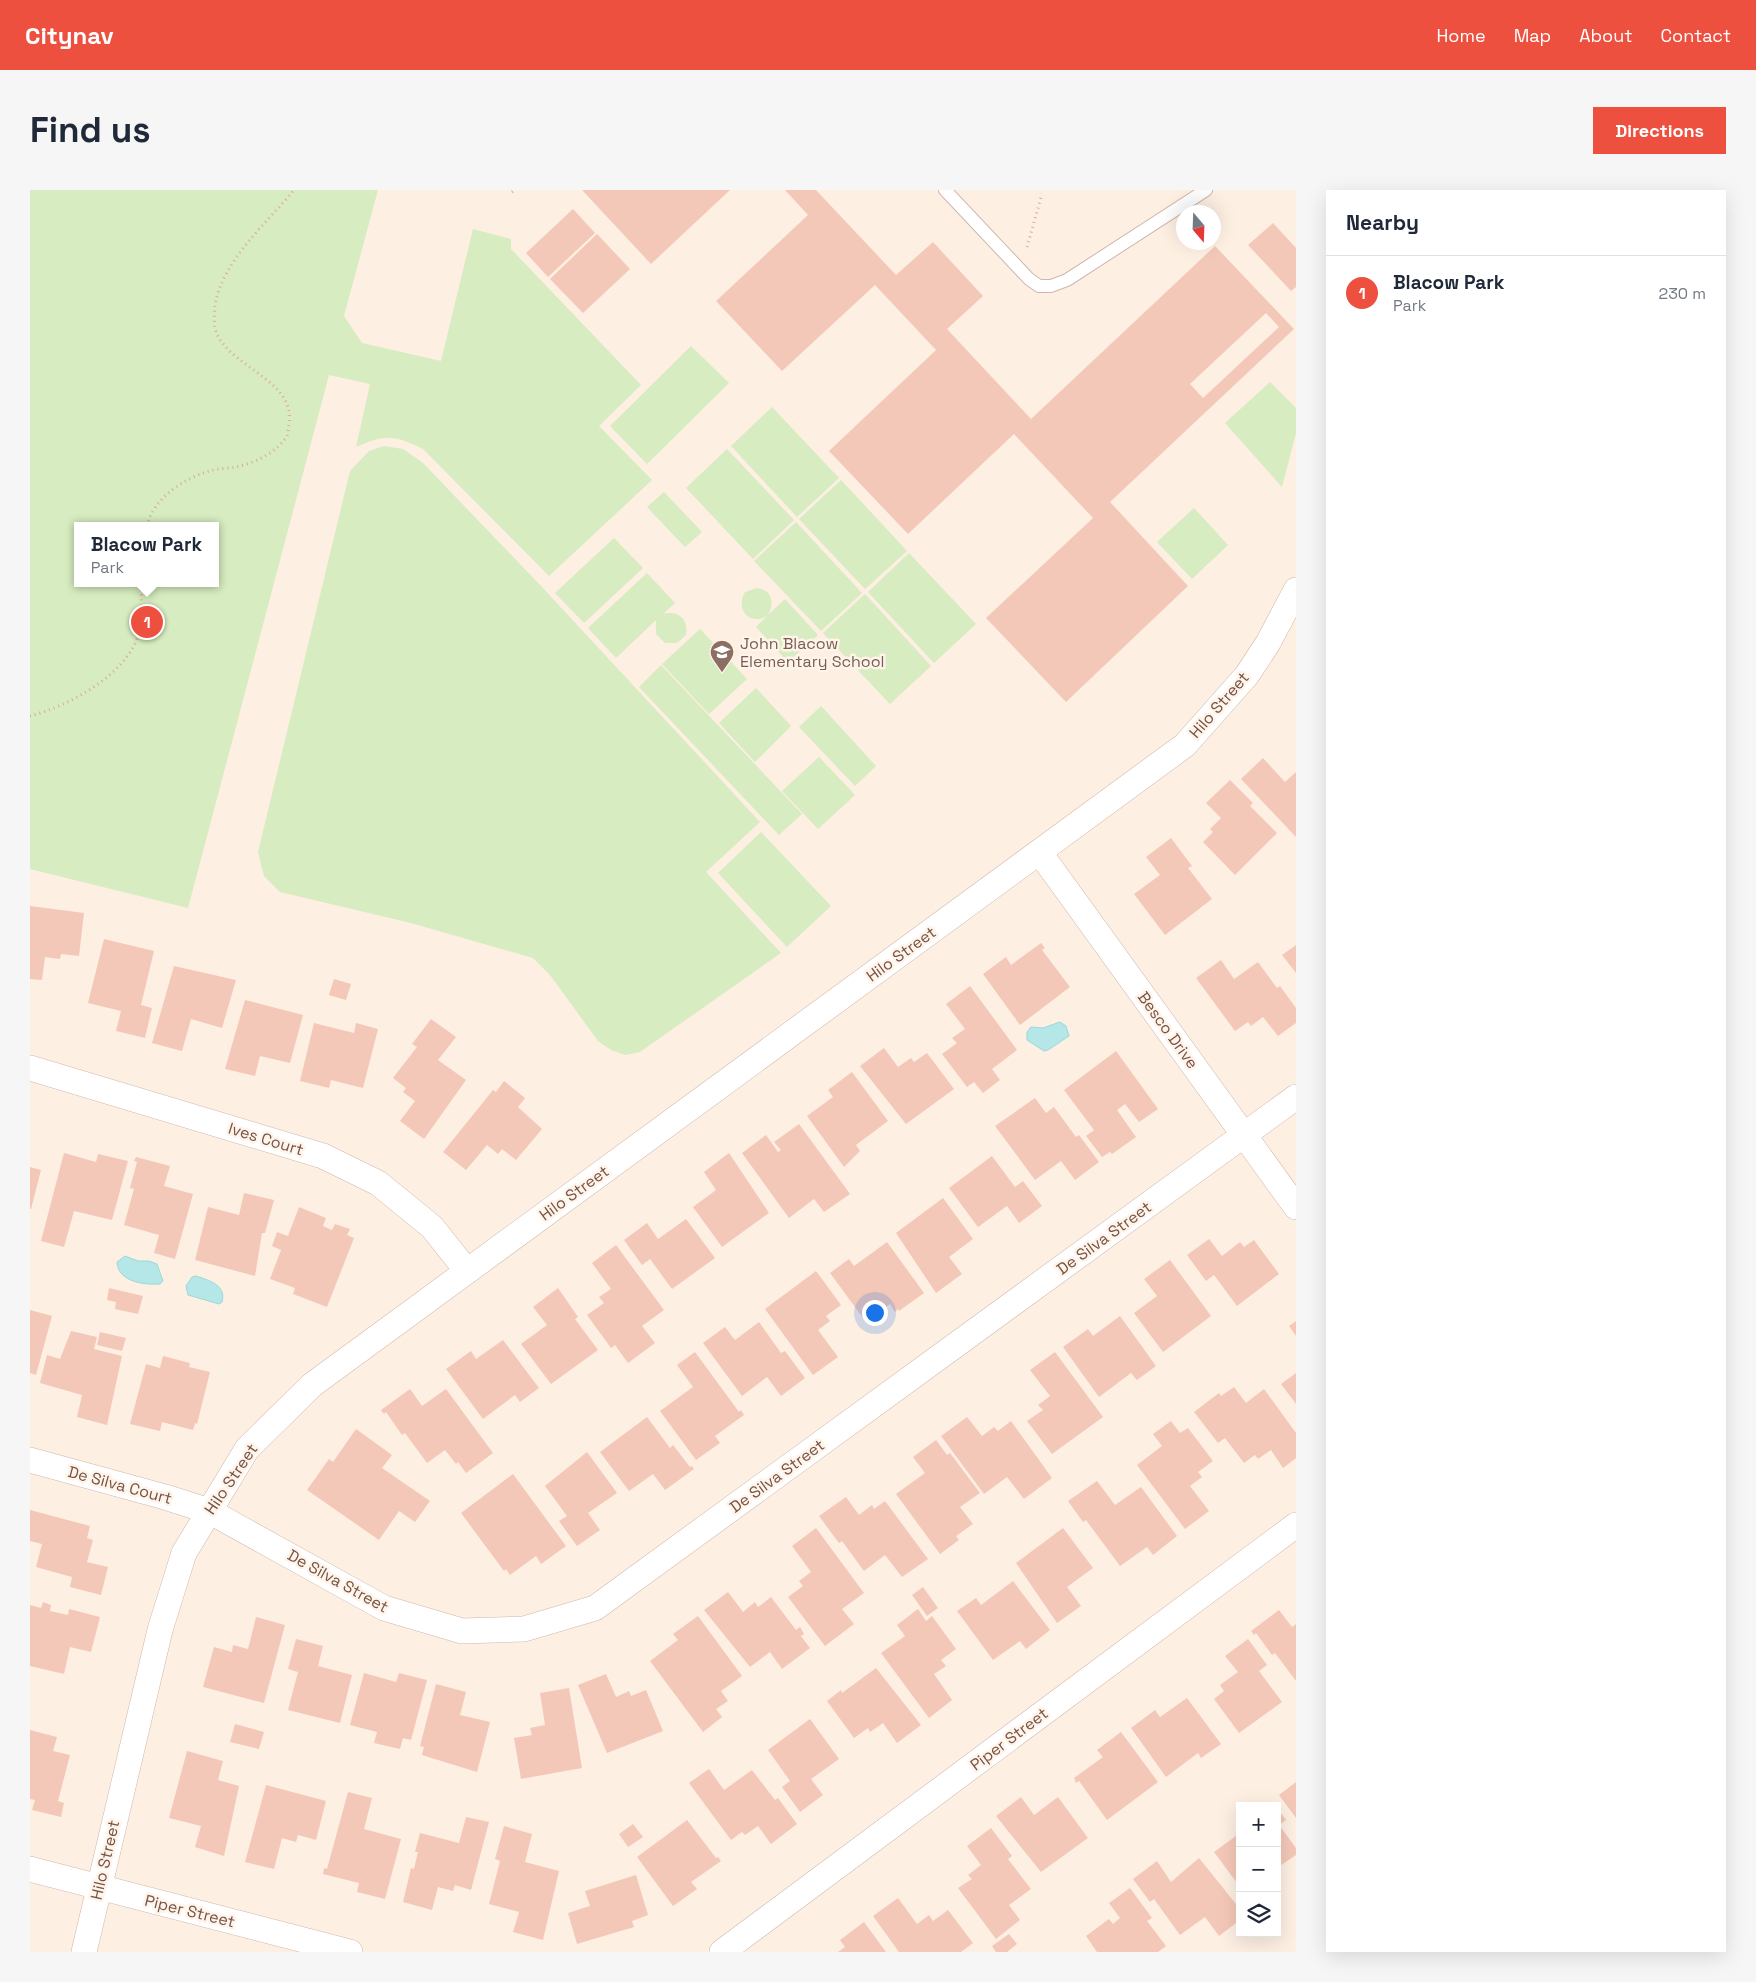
<!DOCTYPE html>
<meta charset="utf-8">
<style>
body{margin:0;font-family:"Space Grotesk",sans-serif;background:#f6f6f7;color:#1f2937}
.controls{position:absolute;right:15px;bottom:15px;display:grid;overflow:hidden;border-radius:0px;box-shadow:0 5px 20px #0002}
.controls button{width:45px;height:45px;display:grid;place-items:center;padding:0;border:0;border-bottom:1px solid #e0e1e3;background:#fff;color:#1f2937;font:25px sans-serif}
.compass{position:absolute;left:1146px;top:15px;width:45px;height:45px;border-radius:50%;background:#fff;box-shadow:0 5px 20px #0002;rotate:161deg}
.you{position:absolute;left:844px;top:1122px;width:18px;height:18px;margin:-12px;border:4px solid #fff;border-radius:50%;background:#1a73e8;box-shadow:0 0 0 8px #1a73e833}
.badge{display:grid;place-items:center;width:32px;height:32px;border-radius:50%;background:#ee5040;color:#fff;font-size:16px;font-weight:700}
.pin{position:absolute;translate:-50% -50%;border:2px solid #fff;box-shadow:0 1px 5px #0006}
.popup{position:absolute;left:44px;top:332px;width:145px;height:65px;box-sizing:border-box;display:grid;place-content:center;border-radius:0px;background:#fff;filter:drop-shadow(0 1px 4px #0005);font-size:16px;white-space:nowrap;color:#747a83}
.popup b{font-size:19px;color:#1f2937}
.popup::after{content:'';position:absolute;left:50%;top:100%;margin-left:-10px;border:10px solid transparent;border-top-color:#fff}
.list{margin:0;padding:0;list-style:none}
h2{display:flex;justify-content:space-between;align-items:center;height:65px;margin:0;padding:0 20px;font-size:21px}
h2 small{font-size:16px;font-weight:400;color:#747a83}
.list li{display:grid;grid-template-columns:32px 1fr auto;gap:15px;align-items:center;box-sizing:border-box;height:75px;padding:0 20px;border-top:1px solid #e0e1e3}
.list b{display:block;font-size:19px;white-space:nowrap}
.list p{margin:0;font-size:16px;white-space:nowrap;color:#747a83}
.list em{font-size:16px;font-style:normal;color:#747a83}
.icon{flex:none;width:28px;height:28px;fill:none;stroke:currentColor;stroke-width:2;stroke-linecap:round;stroke-linejoin:round}
.map{position:relative;flex:none;width:1266px;height:1762px;overflow:hidden;border-radius:0px}
header{display:flex;align-items:center;gap:30px;box-sizing:border-box;height:70px;padding:0 25px;background:#ee5040;color:#fff}
header strong{font-size:24px}
nav{display:flex;gap:28px;margin-inline-start:auto;font-size:18px}
.intro{display:flex;align-items:center;justify-content:space-between;box-sizing:border-box;height:120px;padding:0 30px}
h1{margin:0;font-size:35px}
.button{padding:12px 22px;border-radius:0px;background:#ee5040;color:#fff;font-size:18px;font-weight:700}
main{display:flex;gap:30px;padding:0 30px}
aside{flex:1;background:#fff;border-radius:0px;box-shadow:0 5px 20px #0002}
.map>svg:first-child{display:block}
.green{fill:#d7ecc0;fill-rule:evenodd}
.water{fill:#b5e7e8;stroke:#9bd8da}
.building{fill:#f4c8b8;fill-rule:evenodd}
.lines{fill:none;stroke-linecap:round;stroke-linejoin:round}
.lane-casing{stroke:#d1b7ab;stroke-width:14}
.street-casing{stroke:#d1b7ab;stroke-width:26}
.path{stroke:#d9ab9b;stroke-width:3;stroke-dasharray:1 4;stroke-linecap:butt}
.lane{stroke:#fff;stroke-width:12}
.street{stroke:#fff;stroke-width:25}
.labels{text-anchor:middle;dominant-baseline:central;stroke-width:5;stroke-linejoin:round;paint-order:stroke}
.education-label{font-size:16px;fill:#785e54;stroke:#fff4e9;text-anchor:start}
.street-label{font-size:16px;fill:#765247;stroke:#fff4e9}
</style>
<header>
<strong>Citynav</strong>
<nav><a>Home</a><a>Map</a><a>About</a><a>Contact</a></nav>
</header>
<div class="intro"><h1>Find us</h1><a class="button">Directions</a></div>
<main>
<div class="map">
<svg width="1266" height="1762" viewBox="0 0 1266 1762">
<rect width="100%" height="100%" fill="#fdefe2"/>
<!-- green -->
<g class="green">
<path d="M0,0H348L314,126L332,153L411,171L443,39L481,49V59L611,195L569,236L622,290L519,386L393,259C364,245 356,244 326,257L340,194L299,185L158,718L0,679ZM48,336H186V393H48Z"/>
<path d="M661,156L699,193L617,274L580,236Z"/>
<path d="M1240,192L1266,218V243L1252,297L1195,233Z"/>
<path d="M742,217L809,288L767,327L701,256Z"/>
<path d="M354,256L373,259L393,273L511,396L730,632L676,682L751,763L610,862L595,865L581,860L568,851L520,785L503,768L381,733L250,702L234,686L228,662L320,281L339,261Z"/>
<path d="M697,259L764,330L723,369L656,298Z"/>
<path d="M811,290L877,361L835,399L769,329Z"/>
<path d="M634,302L672,342L655,357L617,317Z"/>
<path d="M1164,318L1198,355L1162,389L1127,352Z"/>
<path d="M766,332L832,403L791,441L724,371Z"/>
<path d="M584,348L613,378L554,433L525,403Z"/>
<path d="M879,363L946,434L904,473L838,402Z"/>
<path d="M617,383L645,413L633,424C648,420 659,429 656,445L647,453H635L626,444V430L586,468L558,438Z"/>
<path d="M727,398C742,400 745,412 738,425L755,409L788,445L758,472L726,437L737,426C719,436 705,419 715,402Z"/>
<path d="M835,404L901,476L860,514L793,443Z"/>
<path d="M670,439L717,489L679,524L632,474Z"/>
<path d="M631,475L772,624L749,645L609,497Z"/>
<path d="M726,498L761,536L725,572L689,533Z"/>
<path d="M791,516L846,576L825,596L769,537Z"/>
<path d="M789,567L825,605L788,639L752,601Z"/>
<path d="M731,642L801,716L757,757L688,683Z"/>
</g>
<!-- water -->
<g class="water">
<path d="M1030,832L1036,836L1039,846L1018,860L1014,861L997,850V842L1001,837L1013,838Z"/>
<path d="M95,1066L108,1071H119L127,1074L133,1091L130,1094C114,1095 88,1092 87,1072Z"/>
<path d="M166,1086C178,1090 197,1095 192,1112L189,1114L158,1105L156,1096L162,1087Z"/>
</g>
<!-- building -->
<g class="building">
<path d="M552,0H700L621,74Z"/>
<path d="M755,0H786L866,85L903,52L953,106L917,139L1001,229L1185,56L1264,139L1080,312L1158,396L1036,512L956,428L1063,328L984,244L878,344L799,261L906,160L845,95L752,181L686,111L778,25ZM1236,123L1249,137L1173,208L1160,194Z"/>
<path d="M543,19L565,43L518,87L496,63Z"/>
<path d="M1243,33L1266,58V97L1261,101L1218,55Z"/>
<path d="M567,44L600,79L553,123L520,89Z"/>
<path d="M1233,568L1255,592L1266,582V647L1211,589Z"/>
<path d="M1200,590L1223,613L1220,616L1247,643L1205,685L1173,652L1183,642L1180,639L1191,628L1176,613Z"/>
<path d="M1141,648L1162,676L1158,678L1182,709L1135,745L1104,704L1130,685L1116,667Z"/>
<path d="M0,716L54,723L49,766L31,764L30,769L15,767L12,790L0,789Z"/>
<path d="M74,749L124,761L111,815L122,818L115,848L86,841L91,821L58,813Z"/>
<path d="M1011,753L1015,758L1012,760L1040,797L990,835L953,784L976,767L981,775Z"/>
<path d="M1266,755V783L1252,765Z"/>
<path d="M1191,770L1204,789L1228,772L1247,798L1250,796L1266,818V833L1248,846L1233,827L1221,836L1218,832L1205,841L1166,788Z"/>
<path d="M144,776L206,790L192,838L161,829L152,861L122,853Z"/>
<path d="M304,789L321,794L316,810L299,805Z"/>
<path d="M940,796L987,860L962,879L970,890L953,903L944,892L937,897L912,864L927,853L922,848L935,839L916,814Z"/>
<path d="M215,810L273,825L260,873L230,866L225,886L195,879Z"/>
<path d="M401,829L426,847L408,870L436,890L394,949L370,931L385,911L373,902L376,898L363,888L387,857L382,854Z"/>
<path d="M284,833L324,843L326,833L348,839L333,898L301,890L299,898L270,891Z"/>
<path d="M854,858L868,877L881,868L884,872L897,863L924,899L876,934L830,876Z"/>
<path d="M1086,861L1128,919L1109,932L1095,914L1087,920L1106,947L1082,964L1080,962L1072,967L1056,946L1064,940L1034,900Z"/>
<path d="M822,882L858,931L826,955L830,961L814,977L777,926L803,907L798,900Z"/>
<path d="M474,891L495,908L488,917L512,939L486,970L472,959L468,964L457,955L436,980L413,962L463,900L466,902Z"/>
<path d="M1005,908L1016,923L1024,917L1046,947L1049,945L1069,972L1045,990L1031,971L1005,990L965,936Z"/>
<path d="M769,934L820,1004L794,1022L784,1009L759,1028L712,963L736,945L748,962L751,960L744,952Z"/>
<path d="M34,963L66,972L68,964L98,971L82,1030L44,1021L34,1057L11,1051Z"/>
<path d="M699,963L739,1023L692,1057L663,1017L686,1000L674,982Z"/>
<path d="M962,966L985,997L993,991L1012,1016L989,1033L977,1016L948,1037L919,998Z"/>
<path d="M106,967L140,976L134,996L163,1004L145,1069L124,1063L129,1045L94,1035L104,999L100,998L107,972L104,971Z"/>
<path d="M0,977L11,980L1,1019H0Z"/>
<path d="M214,1003L244,1010L235,1043H232L225,1086L165,1070L178,1017L209,1025Z"/>
<path d="M913,1008L943,1049L919,1067L932,1084L906,1103L866,1043Z"/>
<path d="M269,1017L296,1028L293,1036L302,1040L305,1034L320,1039L317,1045L324,1048L297,1117L263,1104L265,1098L240,1089L251,1060L242,1056L247,1042L258,1046Z"/>
<path d="M656,1029L685,1068L642,1099L620,1069L612,1075L594,1050L617,1033L628,1049Z"/>
<path d="M1179,1049L1192,1066L1210,1052L1214,1057L1224,1050L1249,1084L1207,1116L1184,1085L1176,1091L1157,1065Z"/>
<path d="M857,1052L894,1103L869,1121L868,1119L865,1122L860,1114L836,1132L800,1083L819,1069L824,1076Z"/>
<path d="M586,1055L634,1120L612,1136L625,1153L598,1173L585,1155L581,1158L557,1125L574,1113L569,1107L581,1099L562,1073Z"/>
<path d="M1140,1070L1181,1126L1133,1162L1104,1123L1127,1106L1114,1089Z"/>
<path d="M786,1081L811,1115L796,1126L800,1131L788,1140L808,1167L783,1185L735,1119Z"/>
<path d="M79,1098L113,1106L108,1124L85,1119L86,1112L77,1110Z"/>
<path d="M528,1098L548,1127L545,1129L568,1160L521,1194L491,1154L517,1135L503,1117Z"/>
<path d="M0,1120L22,1126L6,1185L0,1183Z"/>
<path d="M1090,1126L1126,1176L1107,1190L1101,1183L1069,1207L1033,1157L1058,1139L1063,1146Z"/>
<path d="M1266,1131V1146L1259,1136Z"/>
<path d="M729,1132L751,1163L755,1161L775,1188L751,1206L737,1187L712,1206L673,1153L695,1137L705,1150Z"/>
<path d="M41,1141L67,1147L64,1159L92,1166L77,1235L47,1227L52,1205L10,1193L17,1165L30,1169Z"/>
<path d="M70,1142L96,1148L92,1161L67,1155Z"/>
<path d="M473,1150L509,1198L490,1212L485,1205L453,1229L416,1179L441,1161L446,1169Z"/>
<path d="M665,1162L709,1222L711,1220L714,1225L685,1246L690,1253L666,1270L630,1221L663,1197L647,1175Z"/>
<path d="M1025,1162L1073,1227L1022,1264L997,1231L1013,1220L1008,1215L1020,1206L1000,1180Z"/>
<path d="M133,1166L160,1173L159,1177L180,1182L167,1234L165,1233L163,1240L132,1232L130,1241L100,1234L116,1174L130,1178Z"/>
<path d="M1266,1183V1214L1251,1194Z"/>
<path d="M1204,1197L1216,1213L1234,1199L1266,1243V1268L1253,1278L1241,1260L1228,1269L1225,1265L1214,1273L1195,1248L1188,1253L1164,1222L1189,1203L1191,1206Z"/>
<path d="M380,1199L392,1216L416,1199L463,1263L436,1283L428,1272L426,1274L415,1260L397,1273L375,1243L372,1245L356,1222L354,1224L351,1220Z"/>
<path d="M617,1227L640,1258L643,1255L660,1277L662,1276L664,1279L635,1300L623,1284L599,1301L570,1262Z"/>
<path d="M937,1227L952,1246L964,1237L968,1241L981,1231L1022,1288L994,1309L977,1287L954,1304L911,1246Z"/>
<path d="M1141,1231L1150,1243L1158,1238L1183,1271L1168,1282L1172,1287L1160,1296L1179,1321L1155,1339L1107,1275L1132,1256L1123,1244Z"/>
<path d="M326,1239L362,1265L352,1278L400,1311L385,1332L369,1321L349,1350L277,1300L299,1269L303,1272Z"/>
<path d="M906,1250L917,1265L920,1263L950,1303L930,1317L943,1334L926,1346L929,1350L910,1364L866,1304L895,1283L883,1267Z"/>
<path d="M557,1262L587,1303L558,1323L570,1340L547,1356L529,1331L537,1326L515,1296Z"/>
<path d="M483,1284L536,1356L511,1374L506,1366L480,1385L476,1379L474,1381L431,1323Z"/>
<path d="M1067,1291L1085,1315L1111,1297L1147,1346L1123,1365L1117,1357L1090,1376L1056,1330L1053,1332L1038,1311Z"/>
<path d="M816,1307L829,1325L842,1315L844,1319L855,1311L898,1369L872,1387L855,1365L834,1381L812,1351L809,1353L789,1326Z"/>
<path d="M0,1320L60,1336L57,1348L63,1350L57,1372L78,1377L71,1405L40,1397L42,1387L6,1377L12,1354L0,1351Z"/>
<path d="M786,1338L834,1403L812,1419L824,1434L795,1456L758,1407L773,1396L769,1391L781,1382L762,1356Z"/>
<path d="M1033,1338L1063,1378L1037,1397L1051,1416L1027,1433L986,1373Z"/>
<path d="M983,1391L1020,1440L996,1459L990,1451L963,1470L927,1421L946,1408L951,1415Z"/>
<path d="M893,1397L908,1418L897,1426L882,1405Z"/>
<path d="M698,1402L713,1422L725,1412L728,1417L741,1407L766,1440L770,1437L774,1444L771,1446L780,1458L752,1479L740,1462L720,1477L674,1420Z"/>
<path d="M13,1412L21,1415L20,1421L38,1425L39,1419L70,1427L61,1462L40,1457L34,1484L0,1476V1415L11,1418Z"/>
<path d="M888,1419L896,1431L902,1426L926,1459L911,1470L916,1476L904,1484L922,1510L899,1528L851,1463L875,1446L867,1435Z"/>
<path d="M1249,1420L1262,1437L1266,1434V1491L1245,1463L1242,1465L1226,1443L1224,1445L1221,1441Z"/>
<path d="M668,1426L712,1486L691,1501L698,1511L686,1519L692,1527L673,1542L620,1471L648,1450L643,1444Z"/>
<path d="M226,1427L255,1435L234,1513L173,1497L184,1457L202,1462L203,1455L218,1459Z"/>
<path d="M266,1449L293,1456L288,1476L322,1485L310,1533L258,1520L268,1482L258,1479Z"/>
<path d="M1218,1449L1237,1475L1229,1481L1252,1512L1209,1543L1184,1509L1194,1501L1190,1495L1208,1482L1195,1466Z"/>
<path d="M846,1478L891,1535L867,1553L853,1533L840,1542L838,1538L824,1548L797,1511L811,1500L812,1503Z"/>
<path d="M334,1483L366,1492L369,1483L397,1490L381,1550L373,1548L370,1559L344,1553L347,1542L320,1535Z"/>
<path d="M576,1484L586,1507L599,1501L601,1506L616,1500L633,1541L577,1563L548,1495Z"/>
<path d="M406,1494L436,1502L430,1525L460,1532L447,1582L392,1565L394,1557L390,1556Z"/>
<path d="M539,1498L552,1578L491,1589L484,1548L502,1545L500,1538L515,1535L510,1503Z"/>
<path d="M1157,1508L1191,1554L1171,1568L1168,1563L1136,1587L1101,1538L1125,1520L1130,1527Z"/>
<path d="M780,1529L809,1569L781,1589L793,1605L770,1622L752,1597L760,1591L738,1560Z"/>
<path d="M205,1534L234,1542L229,1559L200,1552Z"/>
<path d="M0,1540L27,1547L23,1561L40,1565L28,1611L34,1613L31,1627L2,1620L5,1610L0,1609Z"/>
<path d="M1091,1542L1128,1592L1077,1630L1049,1591L1046,1593L1044,1588L1073,1567L1067,1560Z"/>
<path d="M157,1561L193,1571L188,1590L209,1596L194,1666L165,1657L171,1636L139,1628Z"/>
<path d="M679,1579L694,1600L722,1580L745,1610L748,1608L767,1634L741,1654L728,1636L715,1645L712,1642L701,1650L659,1593Z"/>
<path d="M1266,1592V1628L1249,1605Z"/>
<path d="M236,1595L296,1611L286,1650L268,1645L266,1652L252,1648L244,1679L215,1672Z"/>
<path d="M318,1602L342,1608L334,1639L371,1649L355,1709L327,1702L329,1693L293,1684L294,1678L297,1679Z"/>
<path d="M991,1607L1004,1625L1028,1607L1058,1648L1011,1682L966,1626Z"/>
<path d="M1247,1618L1256,1630L1249,1635L1266,1658V1665L1247,1678Z"/>
<path d="M436,1627L459,1632L441,1700L425,1695L423,1701L408,1697L402,1720L373,1712L381,1678L384,1679L388,1662H385L390,1643L429,1653Z"/>
<path d="M657,1630L686,1668L688,1667L691,1671L661,1692L667,1699L643,1716L607,1667Z"/>
<path d="M603,1634L613,1647L598,1657L589,1644Z"/>
<path d="M474,1636L502,1644L495,1672L529,1681L513,1750L483,1742L489,1722L459,1714L470,1671L465,1669Z"/>
<path d="M961,1638L982,1666L978,1669L1001,1699L979,1715L990,1730L966,1749L928,1698L942,1689L938,1685L951,1675L937,1656Z"/>
<path d="M1210,1643V1697L1184,1662Z"/>
<path d="M1169,1668L1210,1719V1730L1189,1746L1175,1727L1150,1745L1124,1709L1120,1712L1103,1689L1127,1671L1141,1692Z"/>
<path d="M606,1685L618,1725L602,1731L604,1737L547,1754L538,1723L560,1716L555,1701Z"/>
<path d="M1100,1698L1122,1728L1117,1731L1136,1756L1128,1762H1067L1056,1746L1079,1729L1083,1734L1090,1728L1079,1713Z"/>
<path d="M868,1708L887,1734L899,1725L903,1731L918,1720L943,1753L931,1762H869L843,1726Z"/>
<path d="M834,1732L856,1762H808L815,1757L810,1750Z"/>
<path d="M979,1744L987,1754L977,1762H966L962,1756Z"/>
</g>
<g class="lines">
<defs>
<path id="lane" d="M915,0L999,89L1009,96H1021L1037,90L1176,0"/>
<g id="street">
<path d="M1010,663L1266,1017"/>
<path d="M0,878L293,966L348,993L402,1037L437,1081"/>
<path d="M0,1270L135,1307L179,1321L354,1418L432,1441L494,1439L565,1418L1266,907"/>
<path d="M0,1679L320,1762"/>
<path d="M54,1762L130,1440L154,1363L217,1259L282,1195L1155,555L1217,485L1238,453L1266,400"/>
<path d="M692,1762L1266,1335"/>
</g>
</defs>
<!-- lane casing -->
<use href="#lane" class="lane-casing"/>
<!-- street casing -->
<use href="#street" class="street-casing"/>
<!-- path -->
<g class="path">
<path d="M482,2L485,0"/>
<path d="M997,57L1012,4"/>
<path d="M117,336C123,309 152,290 176,282C186,278 197,279 206,277C225,273 246,263 257,246C258,243 258,239 259,235C266,192 208,180 189,148C183,139 184,125 185,115C193,70 236,34 264,0"/>
<path d="M0,526C39,516 98,484 109,443C114,429 111,409 111,393"/>
</g>
<!-- lane -->
<use href="#lane" class="lane"/>
<!-- street -->
<use href="#street" class="street"/>
</g>
<!-- icons -->
<defs>
<symbol id="school-pin" viewBox="-11 -11 22 30"><path d="M0 17L-7.5 6A9.5 9.5 0 1 1 7.5 6Z" fill="#8d6e63" stroke="#fff4e9"/><path d="M0-5L7-2L0 1L-7-2ZM-4 1L0 2.5L4 1V4Q0 6-4 4Z" fill="#fff"/></symbol>
</defs>
<g fill-rule="evenodd">
<use href="#school-pin" x="678" y="448" width="28" height="38"/>
</g>
<g class="labels">
<!-- education labels -->
<g class="education-label">
<text x="710" y="453">John Blacow<tspan x="710" dy="18">Elementary School</tspan></text>
</g>
<!-- street labels -->
<g class="street-label">
<text transform="translate(1189 515) rotate(-49)">Hilo Street</text>
<text transform="translate(871 764) rotate(-36)">Hilo Street</text>
<text transform="translate(1138 840) rotate(54)">Besco Drive</text>
<text transform="translate(236 949) rotate(17)">Ives Court</text>
<text transform="translate(544 1003) rotate(-36)">Hilo Street</text>
<text transform="translate(1074 1048) rotate(-36)">De Silva Street</text>
<text transform="translate(747 1286) rotate(-36)">De Silva Street</text>
<text transform="translate(201 1289) rotate(-56)">Hilo Street</text>
<text transform="translate(90 1295) rotate(15)">De Silva Court</text>
<text transform="translate(308 1391) rotate(29)">De Silva Street</text>
<text transform="translate(979 1549) rotate(-37)">Piper Street</text>
<text transform="translate(75 1670) rotate(-77)">Hilo Street</text>
<text transform="translate(160 1721) rotate(14)">Piper Street</text>
</g>
</g>
</svg>
<div class="controls">
<button>+</button>
<button>−</button>
<button><svg class="icon" aria-label="layers" viewBox="0 0 24 24"><path d="M12 4l9 5-9 5-9-5zM3 14l9 5 9-5"/></svg></button>
</div>
<svg class="compass" viewBox="-18 -18 36 36"><path d="M0-13l5 13h-10z" fill="#e53935"/><path d="M0 13l5-13h-10z" fill="#747a83"/></svg>
<div class="you"></div>
<div class="pin badge" style="left:117px;top:432px">1</div>
<div class="popup"><b>Blacow Park</b>Park</div>
</div>
<aside>
<h2>Nearby<small></small></h2>
<ul class="list">
<li><span class="badge">1</span><div><b>Blacow Park</b><p>Park</p></div><em>230 m</em></li>
</ul>
</aside>
</main>
